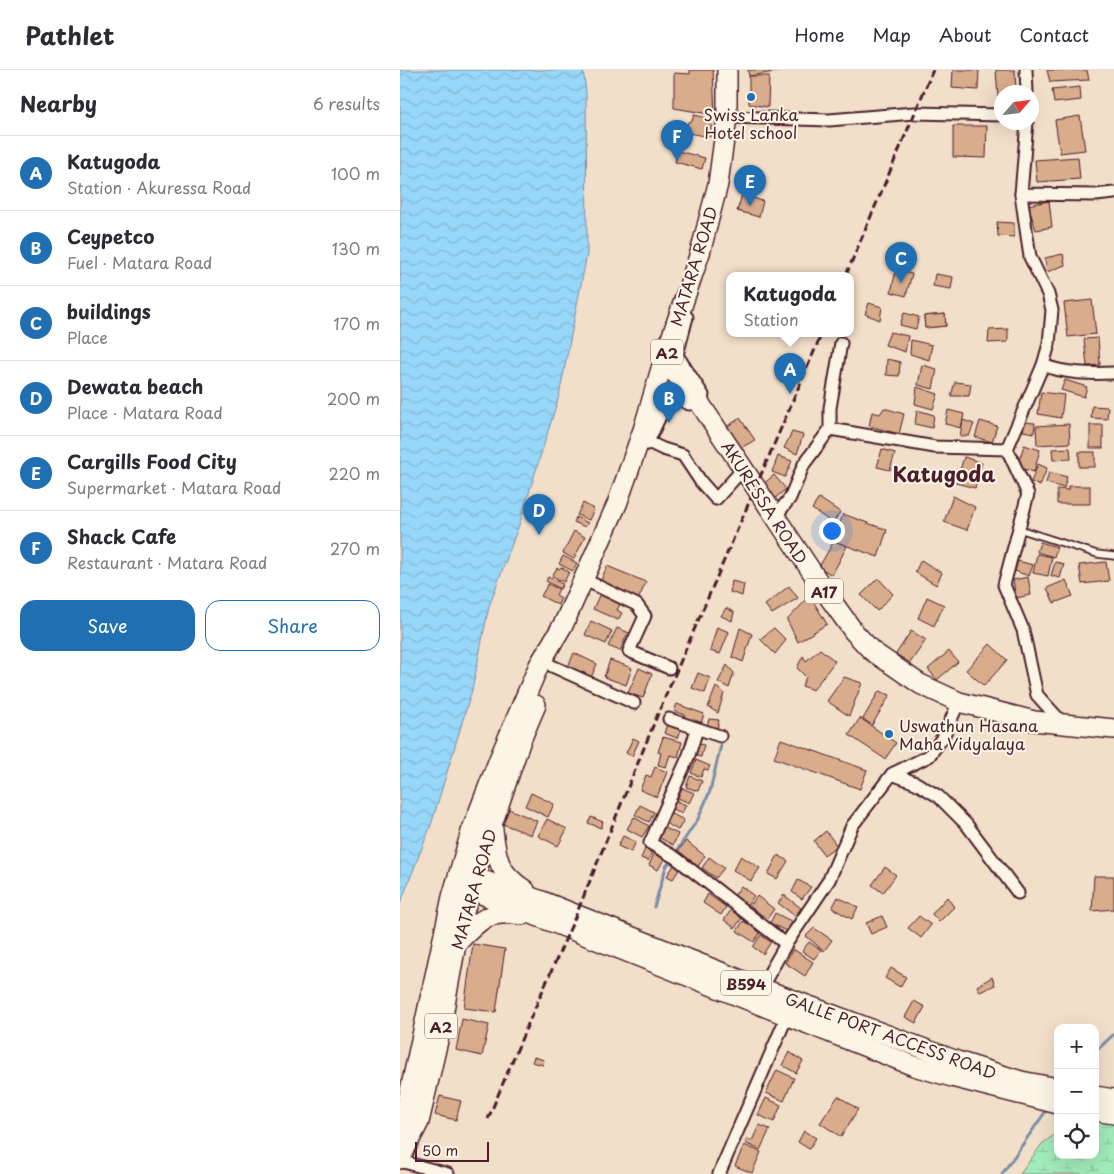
<!DOCTYPE html>
<meta charset="utf-8">
<style>
body{margin:0;font-family:"Playpen Sans",sans-serif;background:#f2f2f3;color:#2b2b33}
.controls{position:absolute;right:15px;bottom:15px;display:grid;overflow:hidden;border-radius:10px;box-shadow:0 5px 20px #0002}
.controls button{width:45px;height:45px;display:grid;place-items:center;padding:0;border:0;border-bottom:1px solid #e1e1e2;background:#fff;color:#2b2b33;font:25px sans-serif}
.compass{position:absolute;left:594px;top:15px;width:45px;height:45px;border-radius:50%;background:#fff;box-shadow:0 5px 20px #0002;rotate:62deg}
.scale{position:absolute;left:15px;bottom:12px;width:74px;box-sizing:border-box;padding-left:5px;border:2px solid #4a1f2b;border-top:0;font-size:14px;line-height:18px;white-space:nowrap;color:#4a1f2b;-webkit-text-stroke:4px #fcf5e5;paint-order:stroke}
.you{position:absolute;left:431px;top:460px;width:18px;height:18px;margin:-12px;border:4px solid #fff;border-radius:50%;background:#1a73e8;box-shadow:0 0 0 8px #1a73e833}
.badge{display:grid;place-items:center;width:32px;height:32px;border-radius:50%;background:#1f6fb2;color:#fff;font-size:16px;font-weight:700}
.pin{position:absolute;translate:-50% -41px;filter:drop-shadow(0 1px 2px #0008)}
.pin::after{content:'';position:absolute;top:26px;width:18px;height:15px;background:inherit;clip-path:polygon(0 0,100% 0,50% 100%)}
.popup{position:absolute;left:326px;top:202px;width:128px;height:65px;box-sizing:border-box;display:grid;place-content:center;border-radius:10px;background:#fff;filter:drop-shadow(0 1px 4px #0005);font-size:16px;white-space:nowrap;color:#7c7c81}
.popup b{font-size:19px;color:#2b2b33}
.popup::after{content:'';position:absolute;left:50%;top:100%;margin-left:-10px;border:10px solid transparent;border-top-color:#fff}
.list{margin:0;padding:0;list-style:none}
h2{display:flex;justify-content:space-between;align-items:center;height:65px;margin:0;padding:0 20px;font-size:21px}
h2 small{font-size:16px;font-weight:400;color:#7c7c81}
.list li{display:grid;grid-template-columns:32px 1fr auto;gap:15px;align-items:center;box-sizing:border-box;height:75px;padding:0 20px;border-top:1px solid #e1e1e2}
.list b{display:block;font-size:19px;white-space:nowrap}
.list p{margin:0;font-size:16px;white-space:nowrap;color:#7c7c81}
.list em{font-size:16px;font-style:normal;color:#7c7c81}
.actions{display:flex;gap:10px;padding:15px 20px}
.actions a{flex:1;padding:11px 0;border:1px solid #1f6fb2;border-radius:15px;text-align:center;font-size:18px;color:#1f6fb2}
.actions .main{background:#1f6fb2;color:#fff}
.icon{flex:none;width:28px;height:28px;fill:none;stroke:currentColor;stroke-width:2;stroke-linecap:round;stroke-linejoin:round}
.map{position:relative;flex:none;width:714px;height:1104px;overflow:hidden}
header{display:flex;align-items:center;gap:30px;box-sizing:border-box;height:70px;padding:0 25px;background:#fff;border-bottom:1px solid #e1e1e2}
header strong{font-size:24px}
nav{display:flex;gap:28px;margin-inline-start:auto;font-size:18px}
main{display:flex}
aside{flex:1;background:#fff}
.map>svg:first-child{display:block}
.wetland{fill:url(#wetland-marsh);stroke:#768572}
.water{fill:url(#water-waves);stroke:#788da7}
.lines{fill:none;stroke-linecap:round;stroke-linejoin:round}
.stream{stroke:#788da7;stroke-width:3}
.building{fill:#d9ac8b;stroke:#4a1f2b}
.service-casing{stroke:#4a1f2b;stroke-width:9}
.minor-casing{stroke:#4a1f2b;stroke-width:15}
.primary-casing{stroke:#4a1f2b;stroke-width:22}
.trunk-casing{stroke:#4a1f2b;stroke-width:22}
.service{stroke:#fcf5e5;stroke-width:5.5}
.minor{stroke:#fcf5e5;stroke-width:11}
.primary{stroke:#fcf5e5;stroke-width:19}
.trunk{stroke:#fcf5e5;stroke-width:19}
.rail{stroke:#4a1f2b;stroke-width:3;stroke-dasharray:8 4;stroke-linecap:butt}
.poi-dot{fill:#1f6fb2;stroke:#fcf5e5;stroke-width:2}
.labels{text-anchor:middle;dominant-baseline:central;stroke-width:4;stroke-linejoin:round;paint-order:stroke}
.shield{fill:#fcf5e5;stroke:#7f5f63;stroke-width:1}
.shield-label{font-size:15px;font-weight:bold;fill:#4a1f2b}
.poi-label{font-size:16px;fill:#4a1f2b;stroke:#fcf5e5}
.street-label{font-size:16px;fill:#4a1f2b;stroke:#fcf5e5}
.district-label{font-size:21px;font-weight:bold;fill:#4a1f2b;stroke:#fcf5e5}
</style>
<header>
<strong>Pathlet</strong>
<nav><a>Home</a><a>Map</a><a>About</a><a>Contact</a></nav>
</header>
<main>
<aside>
<h2>Nearby<small>6 results</small></h2>
<ul class="list">
<li><span class="badge">A</span><div><b>Katugoda</b><p>Station · Akuressa Road</p></div><em>100 m</em></li>
<li><span class="badge">B</span><div><b>Ceypetco</b><p>Fuel · Matara Road</p></div><em>130 m</em></li>
<li><span class="badge">C</span><div><b>buildings</b><p>Place</p></div><em>170 m</em></li>
<li><span class="badge">D</span><div><b>Dewata beach</b><p>Place · Matara Road</p></div><em>200 m</em></li>
<li><span class="badge">E</span><div><b>Cargills Food City</b><p>Supermarket · Matara Road</p></div><em>220 m</em></li>
<li><span class="badge">F</span><div><b>Shack Cafe</b><p>Restaurant · Matara Road</p></div><em>270 m</em></li>
</ul>
<div class="actions"><a class="main">Save</a><a>Share</a></div>
</aside>
<div class="map">
<svg width="714" height="1104" viewBox="0 0 714 1104">
<defs>
<pattern id="wetland-marsh" width="20" height="14" patternUnits="userSpaceOnUse" patternTransform="scale(1.25)"><rect width="20" height="14" fill="#a2ebba"/><path d="M1 5h8M5 5V1M11 12h8M15 12V8" fill="none" stroke="#8dc9a0"/></pattern>
<pattern id="water-waves" width="16" height="10" patternUnits="userSpaceOnUse" patternTransform="scale(1.25)"><rect width="16" height="10" fill="#97d7f9"/><path d="M0 5q4-4 8 0t8 0" fill="none" stroke="#84b8d6"/></pattern>
</defs>
<rect width="100%" height="100%" fill="#f2dfca"/>
<filter id="ink" filterUnits="userSpaceOnUse"><feTurbulence type="fractalNoise" baseFrequency=".02" numOctaves="2"/><feDisplacementMap in="SourceGraphic" scale="10" xChannelSelector="R" yChannelSelector="G"/><feConvolveMatrix kernelMatrix="1 2 1 2 8 2 1 2 1" color-interpolation-filters="sRGB"/></filter>
<g filter="url(#ink)">
<!-- wetland -->
<path class="wetland" d="M695,1041L714,1044V1104H620L642,1074L658,1062V1085H695Z"/>
<!-- water -->
<path class="water" d="M0,0H183L186,22L187,184L159,326L119,455L89,536L72,620L31,755L0,834Z"/>
<g class="lines">
<!-- stream -->
<g class="stream">
<path d="M254,837L266,797L298,749L310,721L321,675"/>
<path d="M695,982L714,964"/>
<path d="M602,1104L648,1038"/>
</g>
</g>
<!-- building -->
<g class="building">
<path d="M290,0H313L315,45L274,38V3L290,4Z"/>
<path d="M348,0H387L349,6Z"/>
<path d="M553,0H579L578,20L552,18Z"/>
<path d="M596,0H615L616,22H602V27L598,28Z"/>
<path d="M647,0H687L689,10L650,12Z"/>
<path d="M349,6H369L368,37L349,34Z"/>
<path d="M680,17L681,30L654,33L652,20Z"/>
<path d="M294,45L312,49L310,67L277,61L279,53L287,55L288,52L292,51Z"/>
<path d="M680,46L685,80L660,83L655,50Z"/>
<path d="M553,56H587L586,88L553,87Z"/>
<path d="M278,81L305,88L302,99L275,92Z"/>
<path d="M678,87L680,109L637,112L635,90Z"/>
<path d="M342,125L363,131L359,147L337,141Z"/>
<path d="M649,131L652,157L636,160L628,135Z"/>
<path d="M597,152L614,153V167L598,166Z"/>
<path d="M663,184L665,195L647,202L645,188Z"/>
<path d="M496,200L512,204L506,226L491,222Z"/>
<path d="M535,204L553,207L551,219L533,216Z"/>
<path d="M692,230L696,264L668,267L664,233Z"/>
<path d="M469,233L482,237L480,250L465,244Z"/>
<path d="M504,243L519,247L516,259L500,255Z"/>
<path d="M545,244L546,256L525,258L524,246Z"/>
<path d="M545,244L546,256L525,258L524,246Z"/>
<path d="M608,259V272L588,273L589,260Z"/>
<path d="M490,262L508,266L505,282L485,275Z"/>
<path d="M698,268L700,295L687,296L684,269Z"/>
<path d="M511,270L532,275L529,290L510,284Z"/>
<path d="M487,289L500,292L499,306L486,305Z"/>
<path d="M522,295L537,299L533,319L518,315Z"/>
<path d="M665,310L687,317L684,327L661,320Z"/>
<path d="M555,312L571,314L569,326H551Z"/>
<path d="M517,317L538,324L533,339L515,334Z"/>
<path d="M641,322L664,325L661,348L638,344Z"/>
<path d="M692,336L708,337L707,349L691,348Z"/>
<path d="M484,338L504,344L499,364L469,356L472,342L480,344Z"/>
<path d="M517,340L534,345L532,358L515,354Z"/>
<path d="M548,340L564,344L561,358L545,354Z"/>
<path d="M340,348L355,370L335,381L325,358Z"/>
<path d="M563,350L574,354L569,366H560Z"/>
<path d="M580,351L597,356L592,372L575,367Z"/>
<path d="M624,352L635,353L634,363L623,361Z"/>
<path d="M669,354L670,373L637,375L636,356Z"/>
<rect x="690" y="355" width="13" height="23"/>
<path d="M392,362L403,365L397,384L384,378Z"/>
<path d="M624,375L640,380L634,402L617,397Z"/>
<path d="M670,378L671,389L653,390L652,379Z"/>
<path d="M482,379L495,383L490,400L477,397Z"/>
<rect x="679" y="382" width="16" height="15"/>
<path d="M378,386L392,391L385,407L372,402Z"/>
<path d="M564,387L582,393L575,418L556,413Z"/>
<path d="M638,394L647,398L640,416L631,412Z"/>
<path d="M649,402L667,407L664,418L646,413Z"/>
<path d="M374,405L386,419L373,430L361,416Z"/>
<path d="M668,416H690V434H657V419L668,420Z"/>
<path d="M553,426L575,437L567,460L544,452Z"/>
<path d="M419,428L440,442L433,453L412,439Z"/>
<path d="M183,433L194,439L189,450L177,445Z"/>
<path d="M443,444L487,460L478,487L434,471Z"/>
<path d="M176,447L188,453L185,457L174,452Z"/>
<path d="M174,461L185,467L174,489L163,483Z"/>
<path d="M434,471L447,476L432,505L419,497Z"/>
<path d="M640,472L657,477L654,487L637,482Z"/>
<path d="M637,484L652,487L648,506L633,503Z"/>
<path d="M163,486L177,493L173,501L159,494Z"/>
<path d="M521,490L542,503L536,515L515,502Z"/>
<path d="M618,491L633,495L629,506L615,501Z"/>
<path d="M655,492L664,494L660,508L651,506Z"/>
<path d="M706,492L709,511L682,514L679,495Z"/>
<path d="M207,496L246,512L238,530L200,513Z"/>
<path d="M161,497L169,502L164,512L152,506L157,498L159,499Z"/>
<path d="M148,507L163,514L160,519L146,511Z"/>
<path d="M628,507L631,525L616,528L613,510Z"/>
<path d="M478,508L493,524L477,541L461,525Z"/>
<path d="M666,510L673,526L654,533L647,518Z"/>
<path d="M332,511L344,514L342,526L330,522Z"/>
<path d="M148,514L159,519L156,525L161,528L158,535L141,526Z"/>
<path d="M389,516L398,528L372,544L365,535Z"/>
<path d="M201,521L222,530L217,540L222,543L218,550L193,539Z"/>
<path d="M410,526L427,554L398,572L387,550Z"/>
<path d="M527,527L544,535L534,556L518,548Z"/>
<path d="M326,538L334,542L332,551L321,546Z"/>
<path d="M191,551L212,561L206,574L185,565Z"/>
<path d="M317,557L329,562L320,584L310,581Z"/>
<path d="M217,558L232,564L231,567L227,565L220,581L208,576Z"/>
<path d="M340,558L352,564L343,592L332,587Z"/>
<path d="M374,558L386,570L375,584L360,569Z"/>
<path d="M511,561L526,570L510,593L496,584Z"/>
<path d="M590,574L607,590L584,616L566,600Z"/>
<path d="M420,579L435,591L413,620L402,616L406,607L397,598L403,586L406,591Z"/>
<path d="M549,581L558,592L537,610L528,599Z"/>
<path d="M174,583L197,594L190,610L167,599Z"/>
<path d="M210,590L232,598L226,615L204,607Z"/>
<path d="M327,595L334,603L329,618L318,612Z"/>
<path d="M239,598L252,604L243,628L228,623Z"/>
<path d="M298,603L310,608L305,623L292,618Z"/>
<path d="M444,607L462,613L449,646L427,631Z"/>
<path d="M316,617L324,623L318,643L308,637Z"/>
<path d="M479,621L490,625L472,655L463,649Z"/>
<path d="M277,634L304,644L300,657L283,651L285,645L274,641Z"/>
<path d="M460,648L496,673L485,689L449,665Z"/>
<path d="M309,649L319,650L316,665L307,656Z"/>
<path d="M268,651L282,656L277,668L264,663Z"/>
<path d="M263,667L282,672L278,687L270,685L266,697L258,695L261,683L258,682Z"/>
<path d="M233,668L239,671L232,686L226,683Z"/>
<path d="M381,669L467,700L460,719L374,688Z"/>
<path d="M298,674L304,675L301,687L296,686Z"/>
<path d="M296,690L310,696L308,700L304,699L301,707L291,703Z"/>
<path d="M255,697L267,702L257,727L240,720L246,705L251,707Z"/>
<path d="M290,706L302,711L298,721L286,717Z"/>
<path d="M280,717L294,723L289,733L276,727Z"/>
<path d="M131,723L154,734L148,747L125,736Z"/>
<path d="M272,729L286,735L282,743L268,737Z"/>
<path d="M240,735L254,742L249,752L235,745Z"/>
<path d="M109,739L137,751L131,765L103,754Z"/>
<path d="M270,743L284,750L278,760L265,753Z"/>
<path d="M191,747L203,752L201,758L188,753Z"/>
<path d="M234,747L249,756L242,767L227,759Z"/>
<path d="M147,749L167,759L158,776L138,766Z"/>
<path d="M263,757L278,764L273,775L258,767Z"/>
<path d="M426,761L437,776L424,785L414,771Z"/>
<path d="M223,766L236,772L231,782L218,776Z"/>
<path d="M286,771L305,786L297,798L277,782Z"/>
<path d="M245,779L252,783L248,791L241,788Z"/>
<path d="M254,784L264,789L258,800L249,795Z"/>
<path d="M378,785L388,791L377,809L368,804Z"/>
<path d="M341,786L360,798L351,811L333,800Z"/>
<path d="M309,787L324,798L316,808L302,798Z"/>
<path d="M276,792L282,795L273,809L267,806Z"/>
<path d="M485,797L496,805L483,823L472,815Z"/>
<path d="M694,806H714V839L692,841Z"/>
<path d="M398,810L411,817L402,829L392,822Z"/>
<path d="M341,816L354,826L347,836L334,826Z"/>
<path d="M308,824L326,837L321,845L303,833Z"/>
<path d="M384,825L401,838L395,846L378,833Z"/>
<path d="M357,826L374,839L367,849L350,836Z"/>
<path d="M438,827L458,837L452,849L432,838Z"/>
<path d="M547,827L554,837L539,852L532,844Z"/>
<path d="M331,840L342,848L335,858L324,850Z"/>
<path d="M375,843L393,852L388,862L370,853Z"/>
<path d="M482,846L487,857L471,864L466,853Z"/>
<path d="M519,846L531,855L521,868L508,858Z"/>
<path d="M343,851L361,862L354,872L337,861Z"/>
<path d="M414,858L432,870L424,881L406,866Z"/>
<path d="M361,865L371,872L363,884L353,877Z"/>
<path d="M409,872L421,880L414,889L402,881Z"/>
<path d="M73,874L105,879L96,942L64,938Z"/>
<path d="M393,879L413,892L405,906L385,893Z"/>
<path d="M491,898L506,907L500,917L485,908Z"/>
<path d="M592,907L595,915L580,922L577,916Z"/>
<path d="M514,931L525,937L516,953L505,947Z"/>
<path d="M62,949L89,955L82,986L56,980Z"/>
<path d="M389,982L403,991L396,1003L382,995Z"/>
<path d="M134,987L144,990L143,995L132,992Z"/>
<path d="M377,1000L394,1008L384,1031L366,1023Z"/>
<path d="M40,1026L61,1031L56,1050L35,1045Z"/>
<path d="M438,1026L458,1039L441,1067L420,1053Z"/>
<path d="M366,1028L381,1035L374,1052L358,1045Z"/>
<path d="M359,1055L370,1059L360,1080L345,1073L347,1069L352,1071Z"/>
<path d="M404,1061L416,1068L409,1079L398,1072Z"/>
<path d="M344,1075L361,1082L352,1103L335,1096Z"/>
</g>
<g class="lines">
<defs>
<path id="service" d="M619,459L697,484L714,486"/>
<g id="minor">
<path d="M626,0L627,22"/>
<path d="M327,47L429,50L514,43L602,45"/>
<path d="M627,52L621,124L696,125L714,123"/>
<path d="M621,124L630,187L648,224L652,240L649,274L643,295L607,379L628,424L604,515L623,560L637,625L657,647L658,654"/>
<path d="M643,295C665,304 691,304 714,303"/>
<path d="M430,359L535,377L607,379"/>
<path d="M248,372L263,379L283,385L301,412L316,429L343,399"/>
<path d="M247,374L270,325L289,334L303,325L277,285L287,247"/>
<path d="M375,447L390,428L404,394L430,359V338L441,273"/>
<path d="M186,504L183,509L237,535L245,546L229,581L269,598"/>
<path d="M152,596L234,633"/>
<path d="M269,649L320,666"/>
<path d="M297,659L289,685L250,773L276,788L386,874"/>
<path d="M492,704L516,713L538,726L567,755L618,823"/>
<path d="M361,918L386,874L429,810L452,756L492,704L529,686L543,667L559,632"/>
<path d="M0,1091L48,1104"/>
<path d="M319,1104L387,946"/>
</g>
<g id="primary">
<path d="M92,751C96,784 95,801 125,820"/>
<path d="M60,802L142,831L361,918L557,991L621,1011L658,1018"/>
<path d="M56,814L514,996L552,1007L658,1034"/>
<path d="M56,874C80,850 86,840 122,845"/>
<path d="M695,1026L714,1029"/>
<path d="M695,1041L714,1044"/>
</g>
<g id="trunk">
<path d="M263,292L280,308L297,329L426,523L454,562L472,581L520,614L559,632L634,651L714,659"/>
<path d="M0,1067L52,827L71,762L99,689L139,595L164,553L217,434L243,360L263,292L300,183L318,114L327,47V0"/>
<path d="M0,1089L19,1052L40,962L56,874L70,819L121,670L136,635"/>
</g>
</defs>
<!-- service casing -->
<use href="#service" class="service-casing"/>
<!-- minor casing -->
<use href="#minor" class="minor-casing"/>
<!-- primary casing -->
<use href="#primary" class="primary-casing"/>
<!-- trunk casing -->
<use href="#trunk" class="trunk-casing"/>
<!-- service -->
<use href="#service" class="service"/>
<!-- minor -->
<use href="#minor" class="minor"/>
<!-- primary -->
<use href="#primary" class="primary"/>
<!-- trunk -->
<use href="#trunk" class="trunk"/>
<!-- rail -->
<g class="rail">
<path d="M446,205L533,0"/>
<path d="M88,1049L124,963L176,845L257,646L422,263"/>
</g>
</g>
</g>
<!-- markers -->
<g class="poi-dot">
<circle cx="351" cy="27" r="5"/>
<circle cx="489" cy="664" r="5"/>
</g>
<g class="labels">
<!-- shield labels -->
<g class="shield">
<rect x="251" y="269.5" width="32" height="25" rx="4"/>
<rect x="405" y="508.5" width="38" height="25" rx="4"/>
<rect x="321" y="900.5" width="50" height="25" rx="4"/>
<rect x="25" y="943.5" width="32" height="25" rx="4"/>
</g>
<g class="shield-label">
<text x="267" y="282">A2</text>
<text x="424" y="521">A17</text>
<text x="346" y="913">B594</text>
<text x="41" y="956">A2</text>
</g>
<!-- poi labels -->
<g class="poi-label">
<text x="351" y="44">Swiss Lanka<tspan x="351" dy="18">Hotel school</tspan></text>
<text x="499" y="655" text-anchor="start">Uswathun Hasana<tspan x="499" dy="18">Maha Vidyalaya</tspan></text>
</g>
<!-- street labels -->
<g class="street-label">
<text transform="translate(293 196) rotate(-73)">MATARA ROAD</text>
<text transform="translate(365 432) rotate(57)">AKURESSA ROAD</text>
<text transform="translate(73 819) rotate(-74)">MATARA ROAD</text>
<text transform="translate(491 965) rotate(20)">GALLE PORT ACCESS ROAD</text>
</g>
<!-- district labels -->
<g class="district-label">
<text x="544" y="403">Katugoda</text>
</g>
</g>
</svg>
<div class="controls">
<button>+</button>
<button>−</button>
<button><svg class="icon" aria-label="locate" viewBox="0 0 24 24"><circle cx="12" cy="12" r="6"/><path d="M12 2v4M12 18v4M2 12h4M18 12h4"/></svg></button>
</div>
<svg class="compass" viewBox="-18 -18 36 36"><path d="M0-13l5 13h-10z" fill="#e53935"/><path d="M0 13l5-13h-10z" fill="#7c7c81"/></svg>
<div class="scale">50 m</div>
<div class="you"></div>
<div class="pin badge" style="left:390px;top:324px">A</div>
<div class="popup"><b>Katugoda</b>Station</div>
<div class="pin badge" style="left:269px;top:353px">B</div>
<div class="pin badge" style="left:501px;top:213px">C</div>
<div class="pin badge" style="left:139px;top:465px">D</div>
<div class="pin badge" style="left:350px;top:136px">E</div>
<div class="pin badge" style="left:277px;top:91px">F</div>
</div>
</main>
